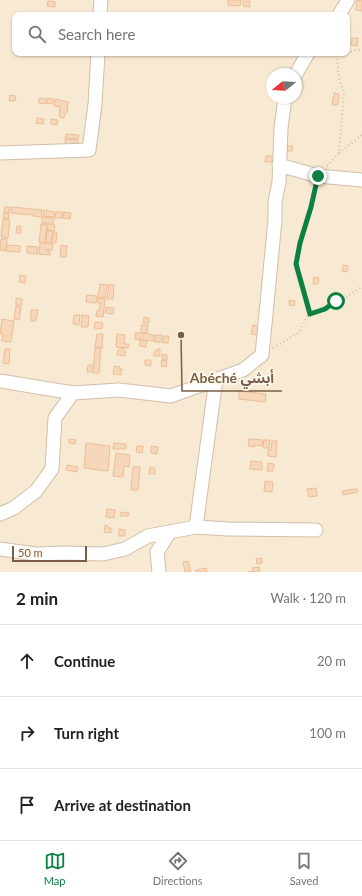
<!DOCTYPE html>
<meta charset="utf-8">
<style>
body{margin:0;font-family:Lato,"Noto Sans Arabic",sans-serif;background:#f6f6f6;color:#202124}
.compass{position:absolute;left:266px;top:68px;width:36px;height:36px;border-radius:50%;background:#fff;box-shadow:0 1px 3px #0004;rotate:252deg}
.scale{position:absolute;left:12px;bottom:10px;width:75px;box-sizing:border-box;padding-left:4px;border:2px solid #7b5d46;border-top:0;font-size:11px;line-height:14px;white-space:nowrap;color:#7b5d46;-webkit-text-stroke:3px #fff9ed;paint-order:stroke}
.stop{position:absolute;width:12px;height:12px;margin:-9px;border:3px solid #0b8043;border-radius:50%;background:#fff}
.stop.end{background:#0b8043;border-color:#fff;box-shadow:0 1px 4px #0008}
.list{margin:0;padding:0;list-style:none}
h2{display:flex;justify-content:space-between;align-items:center;height:52px;margin:0;padding:0 16px;font-size:17px}
h2 small{font-size:13px;font-weight:400;color:#757577}
.list li{display:grid;grid-template-columns:26px 1fr auto;gap:12px;align-items:center;box-sizing:border-box;height:72px;padding:0 16px;border-top:1px solid #e0e0e0}
.list b{display:block;font-size:15px;white-space:nowrap}
.list em{font-size:13px;font-style:normal;color:#757577}
.icon{flex:none;width:22px;height:22px;fill:none;stroke:currentColor;stroke-width:2;stroke-linecap:round;stroke-linejoin:round}
.map{position:relative;flex:none;width:362px;height:572px;overflow:hidden}
.search{position:absolute;background:#fff;box-shadow:0 1px 3px #0004;left:12px;right:12px;top:12px;height:44px;display:flex;align-items:center;gap:10px;box-sizing:border-box;padding:0 14px;border-radius:8px;color:#757577;font-size:15px}
.sheet{height:268px;background:#fff}
nav{display:flex;justify-content:space-around;align-items:center;box-sizing:border-box;height:56px;border-top:1px solid #e0e0e0;background:#fff;font-size:11px;color:#757577}
nav a{display:grid;justify-items:center;gap:2px}
nav .on{color:#0b8043}
.map>svg:first-child{display:block}
.residential{fill:#f7e9d2;fill-rule:evenodd}
.building{fill:#f7d7b9;stroke:#ecbe97}
.lines{fill:none;stroke-linecap:round;stroke-linejoin:round}
.minor-casing{stroke:#d2bfa9;stroke-width:15}
.path{stroke:#ddba9b;stroke-width:2;stroke-dasharray:1 3;stroke-linecap:butt}
.minor{stroke:#fff;stroke-width:13}
.route{stroke:#0b8043;stroke-width:5}
.leader{fill:none;stroke:#7b5d46;stroke-width:1.5}
.callout-dot{fill:#7b5d46;stroke:#fff9ed;stroke-width:1.5}
.callout-label{font-size:14px;text-anchor:middle;font-weight:bold;fill:#7b5d46;stroke:#fff9ed;stroke-width:3.5;stroke-linejoin:round;paint-order:stroke}
</style>
<div class="map">
<svg width="362" height="572" viewBox="0 0 362 572">
<rect width="100%" height="100%" fill="#fff7e4"/>
<!-- residential -->
<path class="residential" d="M0,0H362V572H0ZM15,15H347V53H15ZM272,74H296V98H272Z"/>
<!-- building -->
<g class="building">
<path d="M228,0H241L240,6L228,5Z"/>
<path d="M357,0H362V11L356,10Z"/>
<path d="M48,1L55,2V7L47,6Z"/>
<path d="M243,1H250V7L243,6Z"/>
<path d="M352,38H358L357,46L351,45Z"/>
<path d="M334,93L339,94L338,105H332Z"/>
<path d="M10,95L16,96L15,101H9Z"/>
<path d="M39,98L46,99V104L39,103Z"/>
<path d="M47,98L53,99V104L46,103Z"/>
<path d="M55,99L68,102L67,113H65L64,118L59,117L60,107L54,106Z"/>
<path d="M37,118L44,119L43,124L36,123Z"/>
<path d="M51,119L58,120L57,125L51,124Z"/>
<path d="M66,134L79,135L78,139L65,138Z"/>
<path d="M65,139L78,140V146L65,144Z"/>
<path d="M287,146H293L292,151H287Z"/>
<path d="M266,156H272V162H265Z"/>
<path d="M5,207H10L9,213L4,212Z"/>
<path d="M12,207L42,210L41,217L33,216V214H31V215L11,213Z"/>
<path d="M44,210L55,212L54,217L43,216Z"/>
<path d="M56,212H63L62,218H55Z"/>
<path d="M64,212L71,213L70,219L63,218Z"/>
<path d="M4,213H9V219L3,218Z"/>
<path d="M42,217L54,218L53,224L42,223Z"/>
<path d="M3,219L10,220L8,238L1,237Z"/>
<path d="M41,224L47,225L45,242H39Z"/>
<path d="M48,224L55,225L54,231L47,230Z"/>
<path d="M17,226H21V233H16Z"/>
<path d="M47,231H53L51,243H46Z"/>
<path d="M53,232H57L56,243H52Z"/>
<path d="M1,239H7L6,251L0,250Z"/>
<path d="M40,243L53,244L52,250L46,249V251H50V255L39,254Z"/>
<path d="M7,245L20,246V252L6,251Z"/>
<path d="M61,245L67,246L66,257H60Z"/>
<path d="M27,246L38,247L37,254L27,253Z"/>
<path d="M343,265L348,266L347,272L342,271Z"/>
<path d="M20,275L26,276L25,283L19,282Z"/>
<path d="M314,277L319,278L318,284H313Z"/>
<path d="M100,284L107,285L105,298L98,297Z"/>
<path d="M109,284L114,285L113,299H107Z"/>
<path d="M87,295L97,296L96,303L86,302Z"/>
<path d="M16,298L22,299V305H16Z"/>
<path d="M98,298L105,299L103,317L96,316L97,311H99L100,303H98Z"/>
<path d="M289,300L295,301L294,306L289,305Z"/>
<path d="M16,306L21,307L19,320L14,319Z"/>
<path d="M106,307L114,308L113,314L105,313Z"/>
<path d="M31,310H38L36,321H31Z"/>
<path d="M74,315H80L79,325L73,324Z"/>
<path d="M82,315L89,316L88,327H81Z"/>
<path d="M144,317L149,318V323H143Z"/>
<path d="M2,319L14,321L11,342L2,341L3,334H0Z"/>
<path d="M95,322L103,323L102,329L94,328Z"/>
<path d="M141,325H148L147,333H141Z"/>
<path d="M253,325L263,327L261,336L251,334Z"/>
<path d="M135,333H140V340L135,339Z"/>
<path d="M143,333L154,335V341L142,340Z"/>
<path d="M97,334H103L102,348L95,347Z"/>
<path d="M117,334L125,335L124,344H129L128,348L116,347Z"/>
<path d="M156,335H162V342H155Z"/>
<path d="M164,336H169L168,343H163Z"/>
<path d="M140,340L147,341L146,347L140,346Z"/>
<path d="M95,348H101L99,373H93Z"/>
<path d="M120,348H124V351H126L125,356L117,355L118,350H120Z"/>
<path d="M5,349H10L9,364L3,363Z"/>
<path d="M157,349H160V356H154V352H156Z"/>
<path d="M162,354L167,355V360L162,359Z"/>
<path d="M145,360H151V366L145,365Z"/>
<path d="M162,360L167,361L166,367L161,366Z"/>
<path d="M88,365H92V372H87Z"/>
<path d="M114,366L120,367L119,369H122L121,375L113,374Z"/>
<path d="M239,391L266,394L265,402L239,399Z"/>
<path d="M69,439L76,440L75,444L69,443Z"/>
<path d="M249,439L263,440L262,446L254,445V447L248,446Z"/>
<path d="M264,440H270L269,448H263Z"/>
<path d="M272,441H277L276,457L268,456V449L271,450Z"/>
<path d="M86,443L110,446L108,471L84,468Z"/>
<path d="M114,443L126,444V449H113Z"/>
<path d="M137,446H143L142,453L136,452Z"/>
<path d="M151,446L158,447L157,454L151,453Z"/>
<path d="M116,453L130,455L129,467L124,466L123,477L113,476Z"/>
<path d="M251,461L262,462V470L250,469Z"/>
<path d="M268,463L274,464L273,471H267Z"/>
<path d="M67,465L78,467L77,472L66,470Z"/>
<path d="M133,467H140L138,490H131Z"/>
<path d="M150,467L154,468V469H155V474H149Z"/>
<path d="M265,481L273,482L272,492L264,491Z"/>
<path d="M316,488L317,496L309,497L307,489Z"/>
<path d="M357,489L358,492L343,495L342,491Z"/>
<path d="M107,509L115,510L114,518L106,517Z"/>
<path d="M121,512L129,513L128,516H120Z"/>
<path d="M105,525L108,526V528H111V533L104,532Z"/>
<path d="M119,529L125,530V536H119Z"/>
<path d="M262,558V563L257,564L256,559Z"/>
<path d="M188,561L191,572H185L183,562Z"/>
<path d="M259,567L260,572H248L253,571L252,568Z"/>
<path d="M206,568L207,572H196V570Z"/>
</g>
<g class="lines">
<defs>
<g id="minor">
<path d="M100,15L101,0"/>
<path d="M339,15L348,0"/>
<path d="M296,74L308,53"/>
<path d="M0,153L89,150L95,104L98,53"/>
<path d="M279,165L318,176L362,180"/>
<path d="M0,381L73,393"/>
<path d="M0,514L14,508L36,491L52,469L55,418L73,393L119,390L171,396L243,370L262,355L275,220V202L279,182L281,128L285,98"/>
<path d="M196,527L216,379"/>
<path d="M0,549L35,554L64,553L103,554L125,549L148,536L196,527L228,529L316,530"/>
<path d="M159,572L157,552L170,532"/>
</g>
</defs>
<!-- minor casing -->
<use href="#minor" class="minor-casing"/>
<!-- path -->
<g class="path">
<path d="M347,53L357,50H362"/>
<path d="M337,55L345,53"/>
<path d="M339,153L362,135"/>
<path d="M327,166L339,153L344,93L339,78L337,55L338,53"/>
<path d="M309,314L296,264L300,243L311,207L316,186"/>
<path d="M273,348L298,333L309,314L325,309L362,287"/>
</g>
<!-- minor -->
<use href="#minor" class="minor"/>
</g>
<g class="lines">
<!-- route -->
<path class="route" d="M318,176L311,207L300,243L296,264L310,314L325,309L336,301"/>
</g>
<!-- callouts -->
<path class="leader" d="M181 335L182 391H282"/>
<circle class="callout-dot" cx="181" cy="335" r="4"/>
<g class="callout-label">
<text x="232" y="383">Abéché أبشي</text>
</g>
</svg>
<svg class="compass" viewBox="-18 -18 36 36"><path d="M0-13l5 13h-10z" fill="#e53935"/><path d="M0 13l5-13h-10z" fill="#757577"/></svg>
<div class="scale">50 m</div>
<div class="stop" style="left:336px;top:301px"></div>
<div class="stop end" style="left:318px;top:176px"></div>
<div class="search"><svg class="icon" aria-label="search" viewBox="0 0 24 24"><circle cx="10" cy="10" r="6"/><path d="M15 15l6 6"/></svg>Search here</div>
</div>
<section class="sheet">
<h2>2 min<small>Walk · 120 m</small></h2>
<ul class="list">
<li><svg class="icon" aria-label="ahead" viewBox="0 0 24 24"><path d="M12 20V5M6 11l6-6 6 6"/></svg><div><b>Continue</b></div><em>20 m</em></li>
<li><svg class="icon" aria-label="right" viewBox="0 0 24 24"><path d="M7 20v-9h11M14 6l5 5-5 5"/></svg><div><b>Turn right</b></div><em>100 m</em></li>
<li><svg class="icon" aria-label="arrive" viewBox="0 0 24 24"><path d="M6 21V4h12l-3 4 3 4H6"/></svg><div><b>Arrive at destination</b></div></li>
</ul>
</section>
<nav>
<a class="on"><svg class="icon" aria-label="map" viewBox="0 0 24 24"><path d="M3 6l6-2 6 2 6-2v14l-6 2-6-2-6 2zM9 4v14M15 6v14"/></svg>Map</a>
<a><svg class="icon" aria-label="directions" viewBox="0 0 24 24"><path d="M12 3l9 9-9 9-9-9zM9 14v-3h6M13 9l2 2-2 2"/></svg>Directions</a>
<a><svg class="icon" aria-label="saved" viewBox="0 0 24 24"><path d="M7 4h10v16l-5-4-5 4z"/></svg>Saved</a>
</nav>
